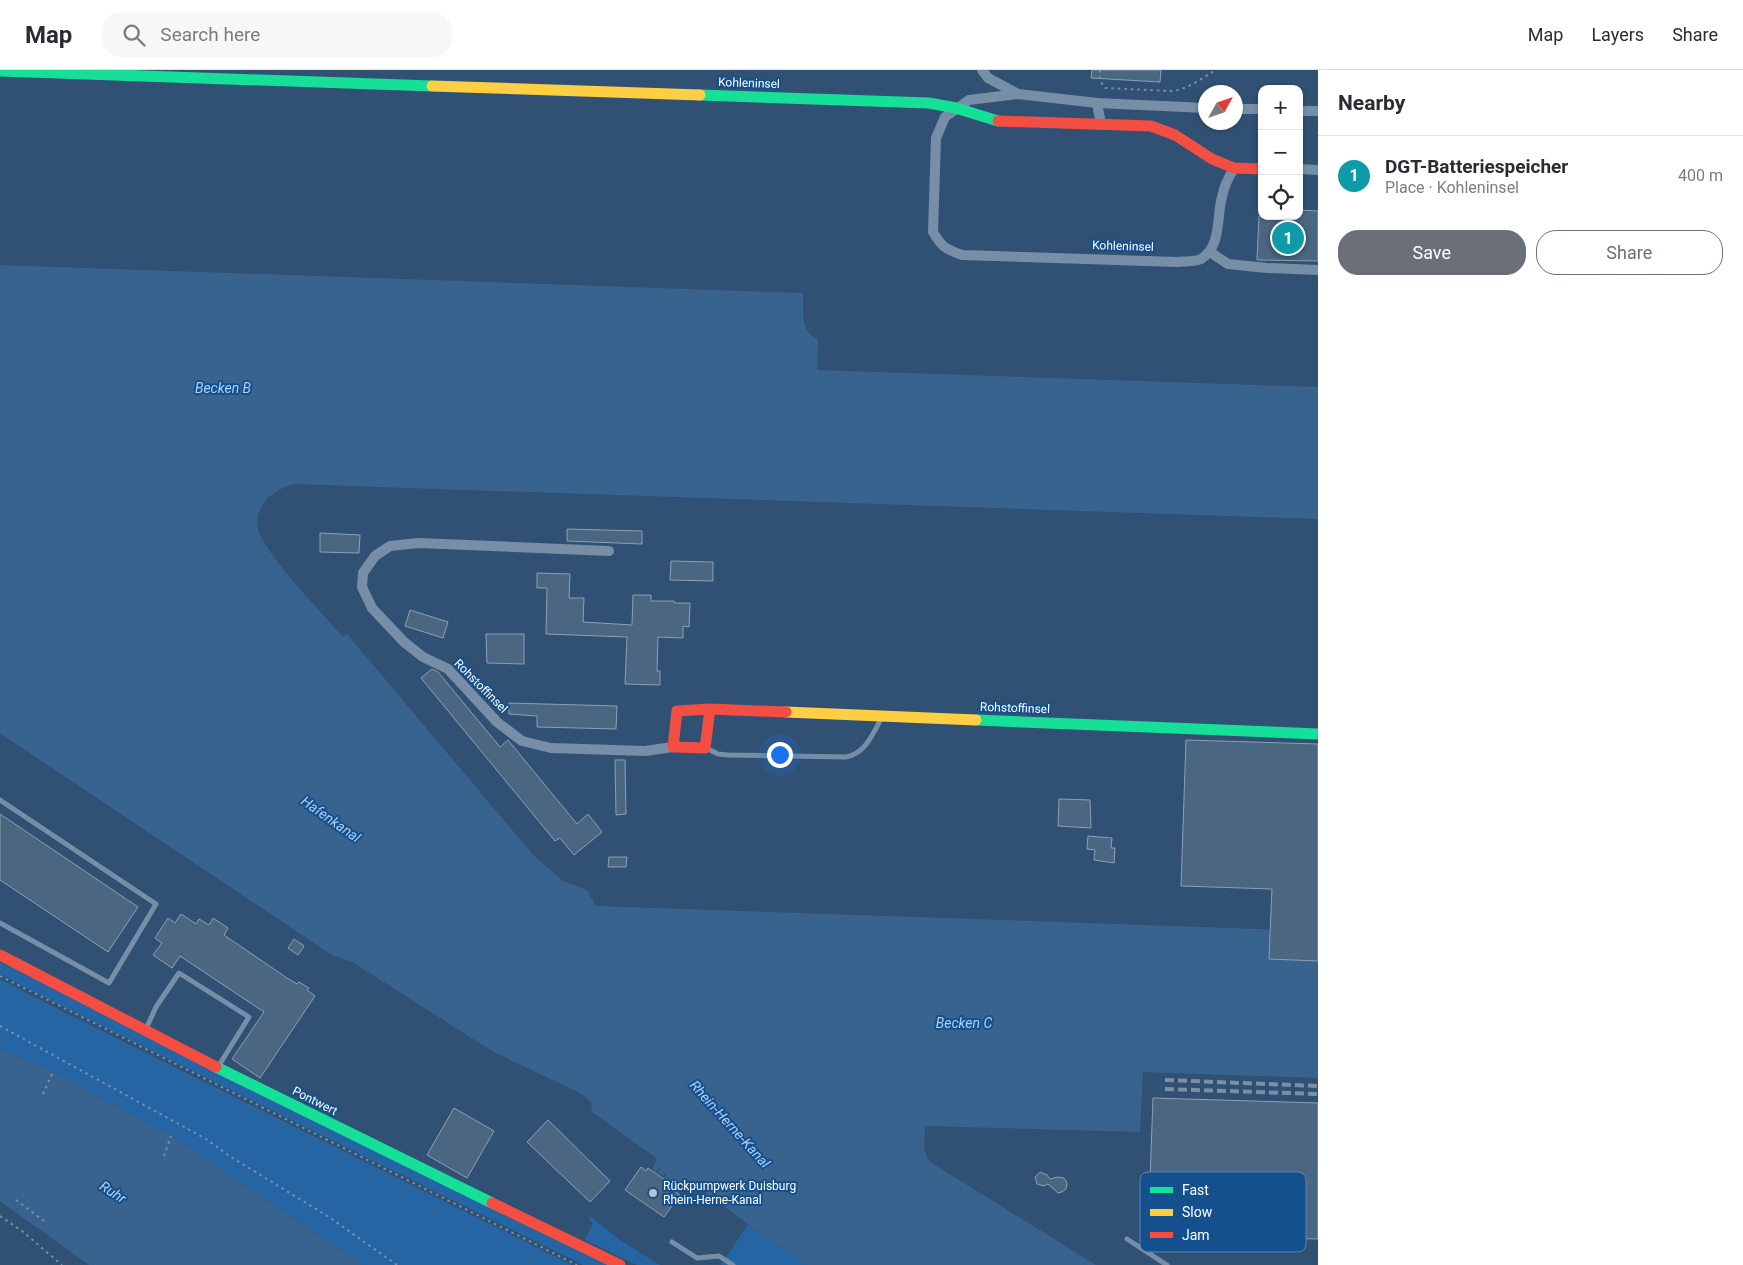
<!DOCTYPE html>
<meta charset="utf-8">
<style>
body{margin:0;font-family:Roboto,sans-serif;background:#f7f7f7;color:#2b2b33}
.controls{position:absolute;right:15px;top:15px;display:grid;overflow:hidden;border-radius:10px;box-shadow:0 1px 4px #0004}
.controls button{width:45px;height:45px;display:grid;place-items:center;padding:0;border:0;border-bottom:1px solid #e1e1e2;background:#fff;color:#2b2b33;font:25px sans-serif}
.compass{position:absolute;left:1198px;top:15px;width:45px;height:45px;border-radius:50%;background:#fff;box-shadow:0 1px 4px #0004;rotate:50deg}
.you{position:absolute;left:779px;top:684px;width:18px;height:18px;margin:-12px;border:4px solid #fff;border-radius:50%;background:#1a73e8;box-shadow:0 0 0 8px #1a73e833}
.badge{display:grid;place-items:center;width:32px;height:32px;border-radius:50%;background:#6a6f79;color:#fff;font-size:16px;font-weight:700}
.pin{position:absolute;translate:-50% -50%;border:2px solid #fff;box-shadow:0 1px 5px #0006}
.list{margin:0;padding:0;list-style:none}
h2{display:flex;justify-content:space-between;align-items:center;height:65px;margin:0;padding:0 20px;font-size:21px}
h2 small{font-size:16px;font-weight:400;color:#7c7c81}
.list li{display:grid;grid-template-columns:32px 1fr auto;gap:15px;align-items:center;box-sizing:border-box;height:80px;padding:0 20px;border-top:1px solid #e1e1e2}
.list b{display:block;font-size:19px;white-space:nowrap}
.list p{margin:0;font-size:16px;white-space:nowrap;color:#7c7c81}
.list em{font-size:16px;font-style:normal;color:#7c7c81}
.actions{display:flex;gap:10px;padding:15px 20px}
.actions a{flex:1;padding:11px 0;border:1px solid #6a6f79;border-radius:20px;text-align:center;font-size:18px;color:#6a6f79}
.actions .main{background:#6a6f79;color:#fff}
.icon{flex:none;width:28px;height:28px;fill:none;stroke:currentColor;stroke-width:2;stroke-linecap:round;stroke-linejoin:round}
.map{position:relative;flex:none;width:1318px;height:1195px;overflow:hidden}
header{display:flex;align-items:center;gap:30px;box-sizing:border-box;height:70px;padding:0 25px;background:#fff;border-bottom:1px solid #e1e1e2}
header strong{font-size:24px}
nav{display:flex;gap:28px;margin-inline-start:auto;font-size:18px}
.search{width:350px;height:45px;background:#f7f7f7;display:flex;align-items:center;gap:12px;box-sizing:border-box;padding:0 18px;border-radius:20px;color:#7c7c81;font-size:19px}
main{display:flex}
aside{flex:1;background:#fff}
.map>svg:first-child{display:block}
.green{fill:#2665a3}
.water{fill:#39638f}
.building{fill:#4b6681;stroke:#8ca0b4}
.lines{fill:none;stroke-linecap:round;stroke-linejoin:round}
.path{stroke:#778fa6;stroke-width:2;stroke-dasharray:2.5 4;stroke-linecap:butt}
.lane{stroke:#778fa6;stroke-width:5}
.street{stroke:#778fa6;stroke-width:10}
.fast{stroke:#16e098;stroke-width:11}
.slow{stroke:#ffcf43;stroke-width:11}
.jam{stroke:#f24e42;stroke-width:11}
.rail{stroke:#7a90a6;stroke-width:4;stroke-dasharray:9 4;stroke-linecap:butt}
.poi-dot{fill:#b7c2ce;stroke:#15508e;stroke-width:2}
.labels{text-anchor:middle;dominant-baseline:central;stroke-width:4;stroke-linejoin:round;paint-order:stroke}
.street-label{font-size:12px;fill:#fff;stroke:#15508e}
.poi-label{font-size:12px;fill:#fff;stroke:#15508e;text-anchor:start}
.water-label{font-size:14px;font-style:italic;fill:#acd2f7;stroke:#15508e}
.key{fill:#15508e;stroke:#5b84b0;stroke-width:1}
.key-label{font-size:14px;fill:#fff}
</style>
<header>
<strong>Map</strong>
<div class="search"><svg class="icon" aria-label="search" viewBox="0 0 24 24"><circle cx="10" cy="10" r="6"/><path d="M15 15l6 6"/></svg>Search here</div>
<nav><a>Map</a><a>Layers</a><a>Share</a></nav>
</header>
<main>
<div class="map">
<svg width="1318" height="1195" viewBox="0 0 1318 1195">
<rect width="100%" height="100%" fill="#305173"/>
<!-- green -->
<g class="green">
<path d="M0,892L608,1195H583L44,927L0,904Z"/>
<path d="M0,909L42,931L572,1195H362L171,1066L53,1002L0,979Z"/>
<path d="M591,1147L620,1170L660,1195H637L585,1170L593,1153L589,1149Z"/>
<path d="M748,1154L808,1195H721Z"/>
</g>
<!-- water -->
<g class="water">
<path d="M0,195L803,223C804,243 799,259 818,270L817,300L1318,317V449L294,414C273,419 254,435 258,459C262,481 326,547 343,567L347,564L534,786L563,811L587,820L596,836L1318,861V1008L1143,1002L1140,1062L925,1056C925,1072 921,1078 930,1092L1096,1195H808L748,1154L688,1110L681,1111L676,1116L671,1113L673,1108L670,1111L664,1108L667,1104L665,1103L663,1106L658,1103L660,1099L659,1098L656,1102L652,1099L657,1090L655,1087L592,1042L591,1032L582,1024L492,981L354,893L339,887L333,886L0,663Z"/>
<path d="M0,979L53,1002L171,1066L362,1195H89L0,1131Z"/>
</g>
<!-- building -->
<g class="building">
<path d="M1092,0H1161L1160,12L1091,8Z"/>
<path d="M1299,140L1318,141V191L1257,190L1259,146H1299Z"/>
<path d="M567,459L642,461V474L567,471Z"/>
<path d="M320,463L360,465L359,483L320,482Z"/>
<path d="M671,491L713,492V511L670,510Z"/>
<path d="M537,503L570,504L569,528H584L583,552L632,555L633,525H651V531H674V533H690L689,557L683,556V568L658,567L657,601H660V615L625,614L627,567L546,564L547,518H537Z"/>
<path d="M410,540L448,552L443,568L405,556Z"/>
<path d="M486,564H524V594L487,593Z"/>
<path d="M432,599L438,602L500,677L508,670L577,754L588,744L602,762L574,785L560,768L555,771L421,608Z"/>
<path d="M509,633L617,636L616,659L537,657V646L509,644Z"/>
<path d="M1186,670L1318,674V891L1269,889L1272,819L1181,816Z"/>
<path d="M615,690H625L626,744L616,745Z"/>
<path d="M1059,729L1090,730L1091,758L1058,756Z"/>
<path d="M0,744L138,837L108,882L0,810Z"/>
<path d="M1088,766L1112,768L1111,778H1115L1114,793L1094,790L1095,780L1087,779Z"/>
<path d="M609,787H627L626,797H608Z"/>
<path d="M181,844L196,854L199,849L209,855L213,848L228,858L224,865L287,908L297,914L299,912L309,918L307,920L315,926L260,1008L232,989L264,942L180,886L172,898L153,885L162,873L155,868L168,848L175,853Z"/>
<path d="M294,869L304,876L298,885L288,878Z"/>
<path d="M1153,1028L1318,1033V1169L1148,1164Z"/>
<path d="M454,1038L494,1061L467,1108L427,1085Z"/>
<path d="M548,1050L610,1111L590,1132L527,1072Z"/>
<path d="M641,1097L646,1101L648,1098L677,1118L675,1121L680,1125L664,1147L625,1120Z"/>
<path d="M1040,1102L1047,1105L1050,1109L1058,1107L1064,1108L1067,1113L1066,1119L1062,1122L1058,1123L1048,1114L1044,1116L1037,1114L1035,1107Z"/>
</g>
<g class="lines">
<!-- path -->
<g class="path">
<path d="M1100,0V11L1105,18L1171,21C1187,20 1202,8 1216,0"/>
<path d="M0,906L577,1195"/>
<path d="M0,956L206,1069L231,1087L329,1147L397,1195"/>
<path d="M43,1024L53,1002"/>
<path d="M164,1086L171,1066"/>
<path d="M16,1130L44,1151"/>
<path d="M0,1146L22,1161L62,1195"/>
</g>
<!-- lane -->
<g class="lane">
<path d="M706,678L718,684L728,685L846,687C865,684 872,665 881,649"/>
<path d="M0,730L156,834L109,913L0,853"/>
<path d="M146,959L156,937L179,903L249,947L218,997"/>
<path d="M1127,1169L1167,1195"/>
<path d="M672,1172L697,1188L719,1186L733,1195"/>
</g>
<!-- street -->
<g class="street">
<path d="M982,0L988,8L1018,24"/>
<path d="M1097,33L1101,54"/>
<path d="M1206,38L1097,33L1018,24L969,30L945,47L936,68L933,162C942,177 945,179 962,185L1177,192C1184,191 1195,192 1201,189C1222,176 1216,148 1222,127C1224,116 1228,108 1234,98"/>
<path d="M1236,39H1262"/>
<path d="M1299,41H1318"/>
<path d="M1299,99L1318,100"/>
<path d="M1210,182L1228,194L1267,198L1318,200"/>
<path d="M609,481L418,473L390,476L375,486L363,503L362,517L372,538L404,572L423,587L448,599L497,652L522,671L551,678L645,681L673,677"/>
</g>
<!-- fast -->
<g class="fast">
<path d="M0,1L432,16"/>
<path d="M700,25L929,33L956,38L998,51"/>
<path d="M976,650L1318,664"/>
<path d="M216,997L492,1133"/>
</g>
<!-- slow -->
<g class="slow">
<path d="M432,16L700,25"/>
<path d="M786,642L976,650"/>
</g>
<!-- jam -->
<g class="jam">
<path d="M998,51L1151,56L1175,65L1212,89L1234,98L1262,99"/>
<path d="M710,639L705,678L673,677L677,641L710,639L786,642"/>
<path d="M0,885L216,997"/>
<path d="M492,1133L620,1195"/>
</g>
<!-- rail -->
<g class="rail">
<path d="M1165,1010L1318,1016"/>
<path d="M1165,1019L1318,1024"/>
</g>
</g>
<!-- markers -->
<circle class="poi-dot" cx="653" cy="1123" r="5"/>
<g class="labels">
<!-- street labels -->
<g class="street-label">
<text transform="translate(749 13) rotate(2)">Kohleninsel</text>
<text transform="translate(1123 176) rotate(2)">Kohleninsel</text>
<text transform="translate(481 616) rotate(45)">Rohstoffinsel</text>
<text transform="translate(1015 638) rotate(2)">Rohstoffinsel</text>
<text transform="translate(315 1031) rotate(27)">Pontwert</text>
</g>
<!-- poi labels -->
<g class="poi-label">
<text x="663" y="1116">Rückpumpwerk Duisburg<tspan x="663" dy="14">Rhein-Herne-Kanal</tspan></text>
</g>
<!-- water labels -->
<g class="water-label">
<text x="223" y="318">Becken B</text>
<text transform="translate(331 749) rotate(35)">Hafenkanal</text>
<text x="964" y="953">Becken C</text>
<text transform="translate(730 1054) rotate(48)">Rhein-Herne-Kanal</text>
<text transform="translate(113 1122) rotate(33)">Ruhr</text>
</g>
</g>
<!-- legend -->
<rect x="1140" y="1102" width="166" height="80" rx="8" class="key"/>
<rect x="1150" y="1117" width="23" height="6" fill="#16e098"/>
<rect x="1150" y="1139" width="23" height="7" fill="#ffcf43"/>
<rect x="1150" y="1162" width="23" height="6" fill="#f24e42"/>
<g class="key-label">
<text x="1182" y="1125">Fast</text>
<text x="1182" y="1147">Slow</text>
<text x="1182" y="1170">Jam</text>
</g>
</svg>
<div class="controls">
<button>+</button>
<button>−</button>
<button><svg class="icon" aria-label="locate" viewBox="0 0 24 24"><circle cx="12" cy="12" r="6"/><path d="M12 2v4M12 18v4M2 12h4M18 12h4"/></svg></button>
</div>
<svg class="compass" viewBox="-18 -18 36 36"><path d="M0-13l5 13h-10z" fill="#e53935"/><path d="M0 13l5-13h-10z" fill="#7c7c81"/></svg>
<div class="you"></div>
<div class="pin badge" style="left:1288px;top:168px;background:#0f9aa8">1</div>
</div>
<aside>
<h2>Nearby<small></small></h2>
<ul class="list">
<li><span class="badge" style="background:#0f9aa8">1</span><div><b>DGT-Batteriespeicher</b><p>Place · Kohleninsel</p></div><em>400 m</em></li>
</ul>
<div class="actions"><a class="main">Save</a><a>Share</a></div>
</aside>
</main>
